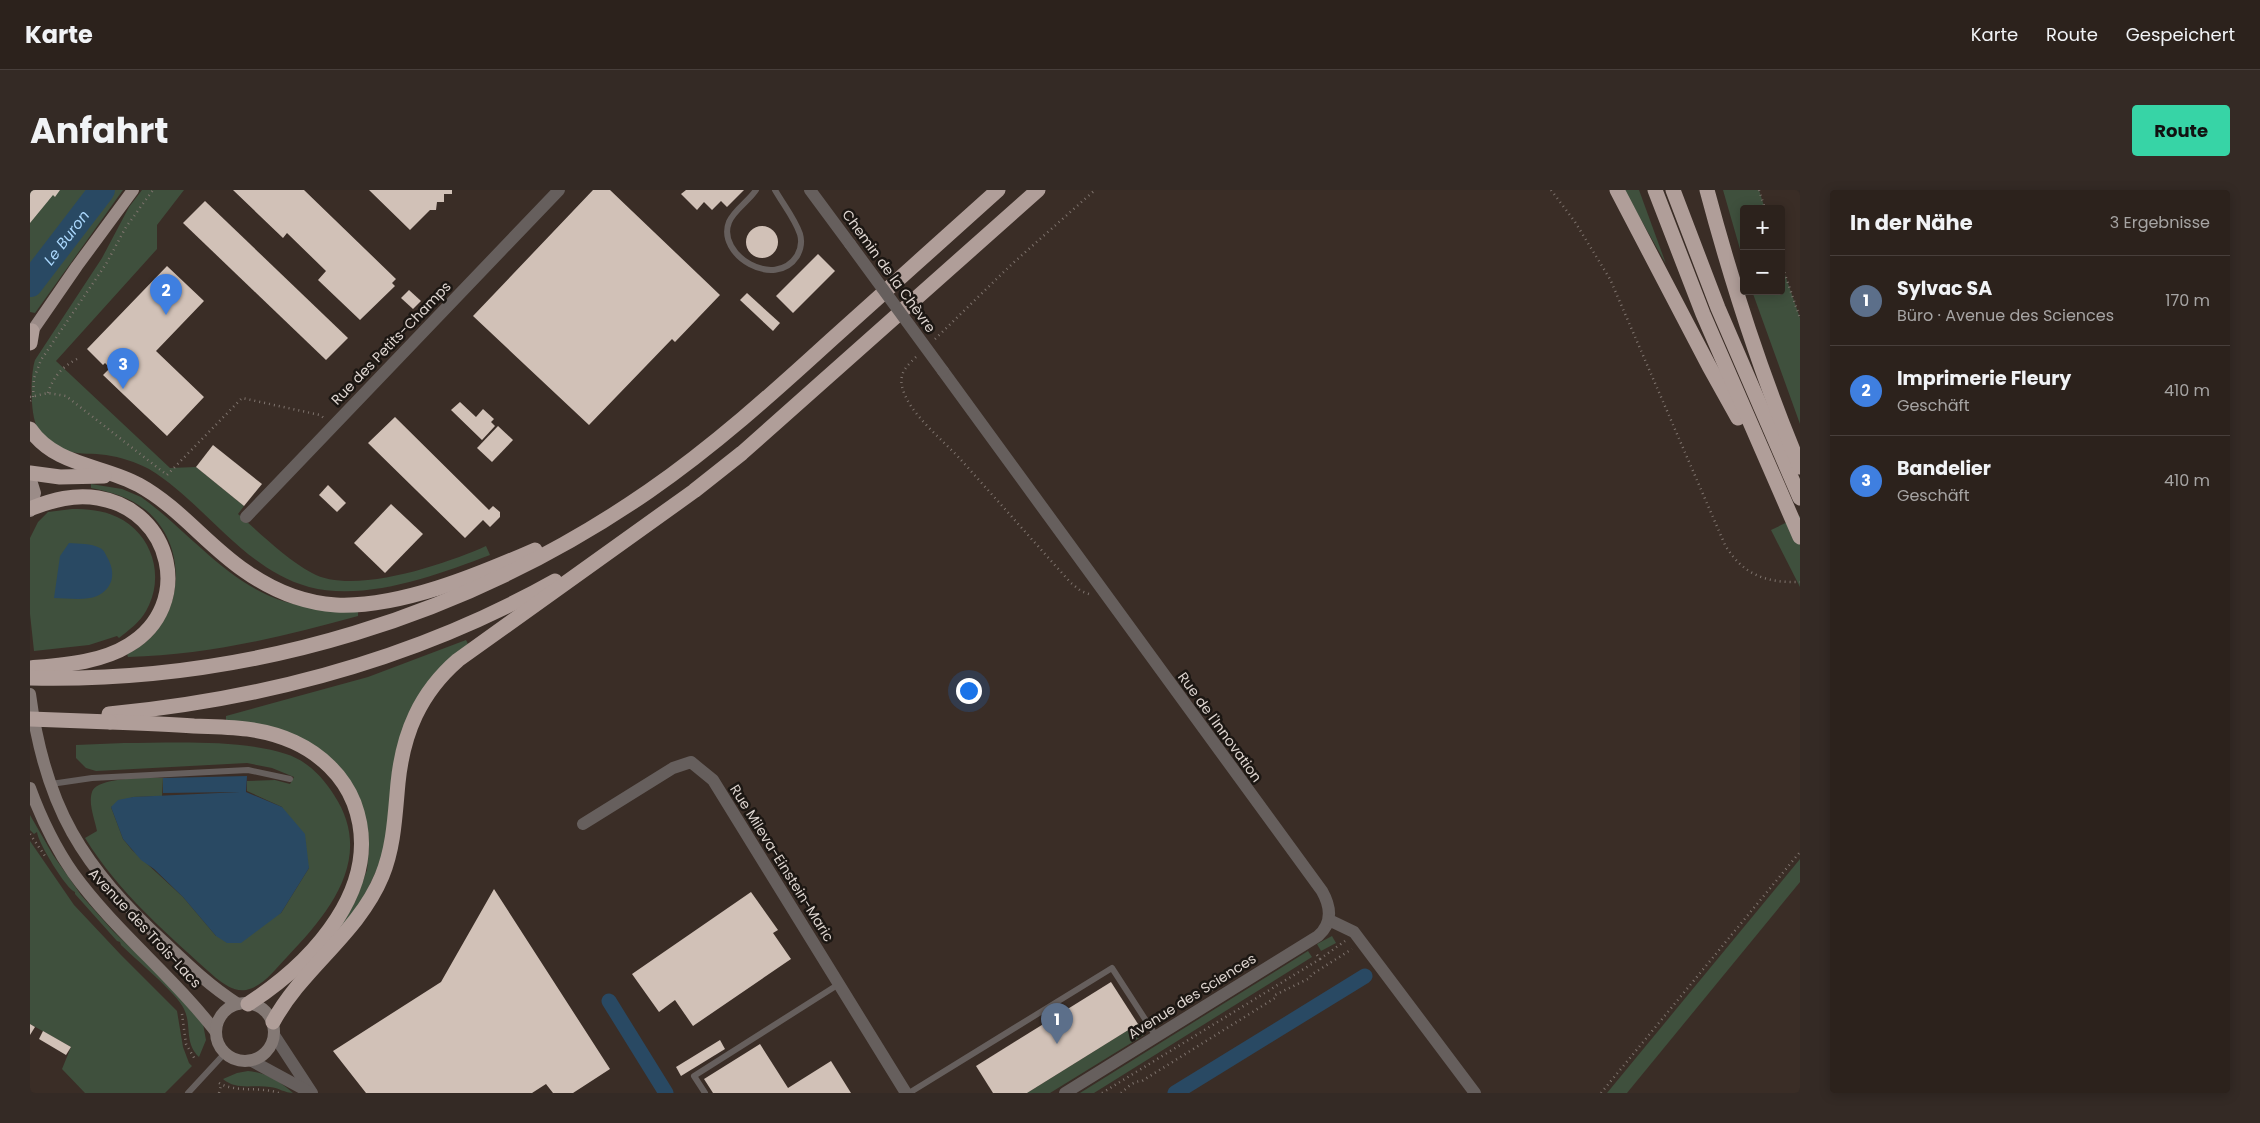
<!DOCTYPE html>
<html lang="de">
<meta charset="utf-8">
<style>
body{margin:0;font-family:Poppins,sans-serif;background:#342a25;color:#f1f3f6}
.controls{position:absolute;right:15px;top:15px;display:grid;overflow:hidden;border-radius:5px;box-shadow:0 2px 12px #0003}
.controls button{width:45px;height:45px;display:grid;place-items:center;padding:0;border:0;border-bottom:1px solid #483f3b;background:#2c221c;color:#f1f3f6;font:25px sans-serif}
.you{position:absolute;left:938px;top:500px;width:18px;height:18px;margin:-12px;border:4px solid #fff;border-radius:50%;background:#1a73e8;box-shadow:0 0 0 8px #1a73e833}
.badge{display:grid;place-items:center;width:32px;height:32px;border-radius:50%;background:#37d4a6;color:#fff;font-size:16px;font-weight:700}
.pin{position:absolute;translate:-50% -41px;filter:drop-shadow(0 1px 2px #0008)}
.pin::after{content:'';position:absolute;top:26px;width:18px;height:15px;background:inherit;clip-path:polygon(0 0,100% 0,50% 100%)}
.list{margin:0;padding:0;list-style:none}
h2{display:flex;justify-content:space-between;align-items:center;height:65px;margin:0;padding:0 20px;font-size:21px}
h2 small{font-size:16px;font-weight:400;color:#a6a4a3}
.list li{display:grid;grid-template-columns:32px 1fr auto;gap:15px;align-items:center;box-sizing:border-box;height:90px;padding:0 20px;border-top:1px solid #483f3b}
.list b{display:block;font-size:19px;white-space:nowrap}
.list p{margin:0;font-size:16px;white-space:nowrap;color:#a6a4a3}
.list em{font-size:16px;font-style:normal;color:#a6a4a3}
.map{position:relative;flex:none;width:1770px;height:903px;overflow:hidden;border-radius:5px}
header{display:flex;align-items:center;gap:30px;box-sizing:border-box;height:70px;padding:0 25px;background:#2c221c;border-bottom:1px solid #483f3b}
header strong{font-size:24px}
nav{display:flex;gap:28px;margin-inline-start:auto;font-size:18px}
.intro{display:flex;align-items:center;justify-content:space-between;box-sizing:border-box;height:120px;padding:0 30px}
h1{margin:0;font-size:35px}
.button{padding:12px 22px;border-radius:5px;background:#37d4a6;color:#111;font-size:18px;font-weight:700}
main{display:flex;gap:30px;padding:0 30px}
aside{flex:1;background:#2c221c;border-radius:5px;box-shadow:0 2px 12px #0003}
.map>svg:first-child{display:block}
.green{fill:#3f503d}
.water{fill:#294963}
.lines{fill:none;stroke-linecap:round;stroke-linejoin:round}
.canal{stroke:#294963;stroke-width:15}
.river{stroke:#294963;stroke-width:26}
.building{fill:#d1c1b7}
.path{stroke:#7f746e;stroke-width:2.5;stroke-dasharray:1 4;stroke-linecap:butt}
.service{stroke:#665f5d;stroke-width:6}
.minor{stroke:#665f5d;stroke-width:12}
.tertiary{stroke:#665f5d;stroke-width:12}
.secondary{stroke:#847975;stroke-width:12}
.primary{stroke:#9b8c88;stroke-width:12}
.motorway{stroke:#b09e99;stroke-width:15}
.minor-bridge{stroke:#665f5d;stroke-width:12}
.motorway-bridge{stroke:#b09e99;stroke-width:15}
.labels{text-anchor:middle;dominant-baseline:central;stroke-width:5;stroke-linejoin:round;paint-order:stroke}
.street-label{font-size:14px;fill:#ded5d0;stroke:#1c1713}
.water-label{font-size:15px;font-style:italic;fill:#abd8fd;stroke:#1c1713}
</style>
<header>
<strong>Karte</strong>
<nav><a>Karte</a><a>Route</a><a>Gespeichert</a></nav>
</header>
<div class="intro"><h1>Anfahrt</h1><a class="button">Route</a></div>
<main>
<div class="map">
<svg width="1770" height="903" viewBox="0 0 1770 903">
<rect width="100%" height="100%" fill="#3a2d26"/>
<!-- green -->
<g class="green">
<path d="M0,0H93L5,123L0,122Z"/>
<path d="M112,0H154L127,35V59L26,171L140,278L166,277L214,316L208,324C230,343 256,369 282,383C323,406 416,374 456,356L460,365C407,385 335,412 279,397C213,379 175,313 119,279C106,272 90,267 76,265C63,263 51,265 38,261C27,258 16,248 8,239C0,226 0,186 5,170L72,68L99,17Z"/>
<path d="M1594,0H1609L1636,74Z"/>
<path d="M1693,0H1729L1735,19H1714V73Z"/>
<path d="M1751,73L1770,128V234L1722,101H1751Z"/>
<path d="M61,294L92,299L111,307C159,341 198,395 256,412C279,419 304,419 328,421V426C252,447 177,465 98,467L97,464C152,439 163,361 117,321C100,307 81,302 61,298Z"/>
<path d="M42,319C57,319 73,320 87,327C122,343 136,387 116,421C110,432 99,440 89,448L87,446L59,455L4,461L0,424V348L8,332L18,322Z"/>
<path d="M1770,326V397L1741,340Z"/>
<path d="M436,450L438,454L392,502L355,663L326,723L303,743L325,712L337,680L339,657L338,640L329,606L310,577L196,530V526L338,487Z"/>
<path d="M94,553C142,553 211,549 256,564C276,570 293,587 304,605C345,667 300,722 257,767C246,778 233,797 216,800C205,802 195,795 186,788C138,745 89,703 55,648L67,641C65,630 58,614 62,602C66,587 119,587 133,588L132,606L103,607L81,617L93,649L102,660L153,707L186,746L251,723L279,678L252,617L217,601V591L245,590L260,594L264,587L242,578L217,573L66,581L56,578L46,568V555Z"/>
<path d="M0,625L23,665L51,705L83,741L154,810L173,834L176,850L169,867C154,853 162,835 154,819C147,803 105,769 91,755L90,752L87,751L45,704V702C37,700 8,653 7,642L4,644L0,640Z"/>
<path d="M0,651L44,715L91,765L147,821L153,857L159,873L162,876L135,903H55L32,879L41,857L0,834Z"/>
<path d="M1770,669V692L1597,903H1577Z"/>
<path d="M1302,746L1306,753L1291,761L1287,754Z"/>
<path d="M1278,761L1282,767L1064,903H1050Z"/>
<path d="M1108,834L1114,845L1020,903H997Z"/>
<path d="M218,881C237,883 249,891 263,903C255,903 249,898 240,897C224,894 207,901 193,889L207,883Z"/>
</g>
<!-- water -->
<g class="water">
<path d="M39,353C49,354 61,353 70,358C74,360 75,363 77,367C86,382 84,398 67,406C55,411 37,408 24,408L30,366Z"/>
<path d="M217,586L216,602L252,617L275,644L279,678L251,723L211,753H197L186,746L153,707L124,679L111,670L93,649L81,617L88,610L103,607L210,602L133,603V588Z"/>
</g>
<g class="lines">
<!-- canal -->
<g class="canal">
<path d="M579,811L636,903"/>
<path d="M1145,903L1335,786"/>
</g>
<!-- river -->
<path class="river" id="s1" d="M0,94L72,0"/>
</g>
<!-- building -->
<g class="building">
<path d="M0,0H30L25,7L23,5L0,33Z"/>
<path d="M203,0H274L366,89L362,93L365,96L330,130L288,90L296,81L257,43L253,48Z"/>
<path d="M339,0H422V4H414V12H407L406,20H400L380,40Z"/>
<path d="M563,0H580L690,105L645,152L642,149L559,235L443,126Z"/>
<path d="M656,0H714L697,17L691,11L682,20L674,12L667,20L651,4Z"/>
<path d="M175,11L318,148L296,170L153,33Z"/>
<circle cx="732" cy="52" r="16"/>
<path d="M788,64L805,81L763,123L746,106Z"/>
<path d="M137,76L174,111L126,161L174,207L137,246L73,185L80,178L75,173L73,175L57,159Z"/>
<path d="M379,100L391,111L383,119L371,108Z"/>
<path d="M717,103L750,133L743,141L710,110Z"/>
<path d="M430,212L446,227L453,219L464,229L461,232L465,236L452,250L421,220Z"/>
<path d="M365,227L459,320L463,316L470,322V327L460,337L453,330L435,348L338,253Z"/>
<path d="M468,236L483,250L462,272L447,258Z"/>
<path d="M183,255L232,294L214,316L166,277Z"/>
<path d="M298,295L316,313L307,322L289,305Z"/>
<path d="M361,314L393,344L355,383L324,353Z"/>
<path d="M464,699L580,879L543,903H523L516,894L502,903H336L303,861L411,792Z"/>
<path d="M721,702L748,740L743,743L761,769L663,836L645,810L629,822L602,784Z"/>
<path d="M1194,785L1197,791L1182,801L1178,794Z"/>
<path d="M1081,792L1108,834L997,903H963L946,876Z"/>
<path d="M0,834L5,837L0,845Z"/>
<path d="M13,841L41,857L36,865L9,849Z"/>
<path d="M690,850L695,859L651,886L646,877Z"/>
<path d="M730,854L758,898L801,871L821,903H683L674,889Z"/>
</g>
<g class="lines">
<!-- path -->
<g class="path">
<path d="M1521,0L1545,32L1580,89L1695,355C1713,385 1736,393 1770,392"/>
<path d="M1729,0L1735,19"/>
<path d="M1751,73L1770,128"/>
<path d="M905,149L982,74L1065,0"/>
<path d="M886,167C878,175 869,182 872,196C877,222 913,250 931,270C968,311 1004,352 1041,393L1051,401L1059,404"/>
<path d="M18,203C23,187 32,177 47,169"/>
<path d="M0,207L18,203L36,206L137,285L212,208L290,225L294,228"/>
<path d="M0,211L3,207L4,188L11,170L76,74L96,37L123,0"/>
<path d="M0,644L15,666"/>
<path d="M1290,769L1315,751"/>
<path d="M152,824L156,854L166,871"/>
<path d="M189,893C206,903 228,896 249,903"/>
<path d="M189,903L191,895"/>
<path d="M1072,903L1290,769L1285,762"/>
<path d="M1091,903C1097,898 1103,891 1112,891L1245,808V805L1280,788L1281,785L1322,759"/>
<path d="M1571,903L1770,662"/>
</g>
<!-- service -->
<g class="service">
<path d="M726,0C719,11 704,20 699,32C686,65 745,100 767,66C771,59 772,51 770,44C765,29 753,14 745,0"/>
<path d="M21,594L62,588L218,580L260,589"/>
<path d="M158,903L195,863"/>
<path d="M675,903L664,886L809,794"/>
<path d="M879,903L1082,778L1126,846"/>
</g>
<!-- minor -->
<g class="minor">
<path d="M780,0L820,54"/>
<path d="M913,181L1292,701C1301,717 1303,733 1288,746L1035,903"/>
<path d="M216,327L529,0"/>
<path d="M553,634L643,578L661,572L683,590L876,903"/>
<path d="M1299,730L1324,742L1445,903"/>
</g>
<!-- tertiary -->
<g class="tertiary">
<path d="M244,845L282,903"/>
<path d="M222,871L281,903"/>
</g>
<!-- secondary -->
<g class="secondary">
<path d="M0,504C15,618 52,676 136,754C159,776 181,797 208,814"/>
<path d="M0,598C11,628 25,657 43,683C85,741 143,786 186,842"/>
<circle cx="215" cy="842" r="29"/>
</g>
<!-- primary -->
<g class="primary">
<path d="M0,144L47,76L103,0"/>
<path d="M0,287L5,303L0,321"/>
</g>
<!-- motorway -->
<g class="motorway">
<path d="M1587,0L1679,176L1708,228"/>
<path d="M1625,0L1673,124L1770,347"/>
<path d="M1643,0L1688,118L1770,308"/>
<path d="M1677,0C1702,94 1732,187 1770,277"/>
<path d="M0,153L2,141"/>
<path d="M0,239C25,276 73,275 109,295C149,317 178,356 215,381C242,400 272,413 306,415C369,418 448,385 505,360"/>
<path d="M0,283L30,287L74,286"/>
<path d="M0,478C33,475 70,473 99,455C165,415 142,320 68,308C44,304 23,310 2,318"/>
<path d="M0,488C221,493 438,426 619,301C684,256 743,203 801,150C857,100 912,50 968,0"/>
<path d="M79,524C235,509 388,468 525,391"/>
<path d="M80,532C108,533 136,534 164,536C198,537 232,537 264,552C290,564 313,585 324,613C355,696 283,772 218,814"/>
<path d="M243,832C272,778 328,744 352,686C364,657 365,625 368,593C373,543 390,503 428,470L664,301L712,263L1008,0"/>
</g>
<!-- minor-bridge -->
<path class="minor-bridge" d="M820,54L913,181"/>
<!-- motorway-bridge -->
<path class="motorway-bridge" d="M0,529L80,532"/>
</g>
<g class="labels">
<!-- street labels -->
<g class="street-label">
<text transform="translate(859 81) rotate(54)">Chemin de la Chèvre</text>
<text transform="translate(361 153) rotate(-46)">Rue des Petits-Champs</text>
<text transform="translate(1190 537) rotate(54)">Rue de l'Innovation</text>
<text transform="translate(752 673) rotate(58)">Rue Mileva-Einstein-Maric</text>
<text transform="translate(115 738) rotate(47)">Avenue des Trois-Lacs</text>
<text transform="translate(1162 806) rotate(-32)">Avenue des Sciences</text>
</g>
<!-- water labels -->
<g class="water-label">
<text stroke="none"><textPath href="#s1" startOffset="59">Le Buron</textPath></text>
</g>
</g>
</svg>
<div class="controls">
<button>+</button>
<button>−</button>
</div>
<div class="you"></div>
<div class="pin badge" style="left:1027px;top:854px;background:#5c6f8a">1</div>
<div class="pin badge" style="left:136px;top:125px;background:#3f7fe0">2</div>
<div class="pin badge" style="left:93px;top:199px;background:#3f7fe0">3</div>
</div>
<aside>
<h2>In der Nähe<small>3 Ergebnisse</small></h2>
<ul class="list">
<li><span class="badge" style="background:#5c6f8a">1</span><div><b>Sylvac SA</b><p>Büro · Avenue des Sciences</p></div><em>170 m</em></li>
<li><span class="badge" style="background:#3f7fe0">2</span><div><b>Imprimerie Fleury</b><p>Geschäft</p></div><em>410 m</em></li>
<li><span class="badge" style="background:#3f7fe0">3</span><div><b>Bandelier</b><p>Geschäft</p></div><em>410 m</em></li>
</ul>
</aside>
</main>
